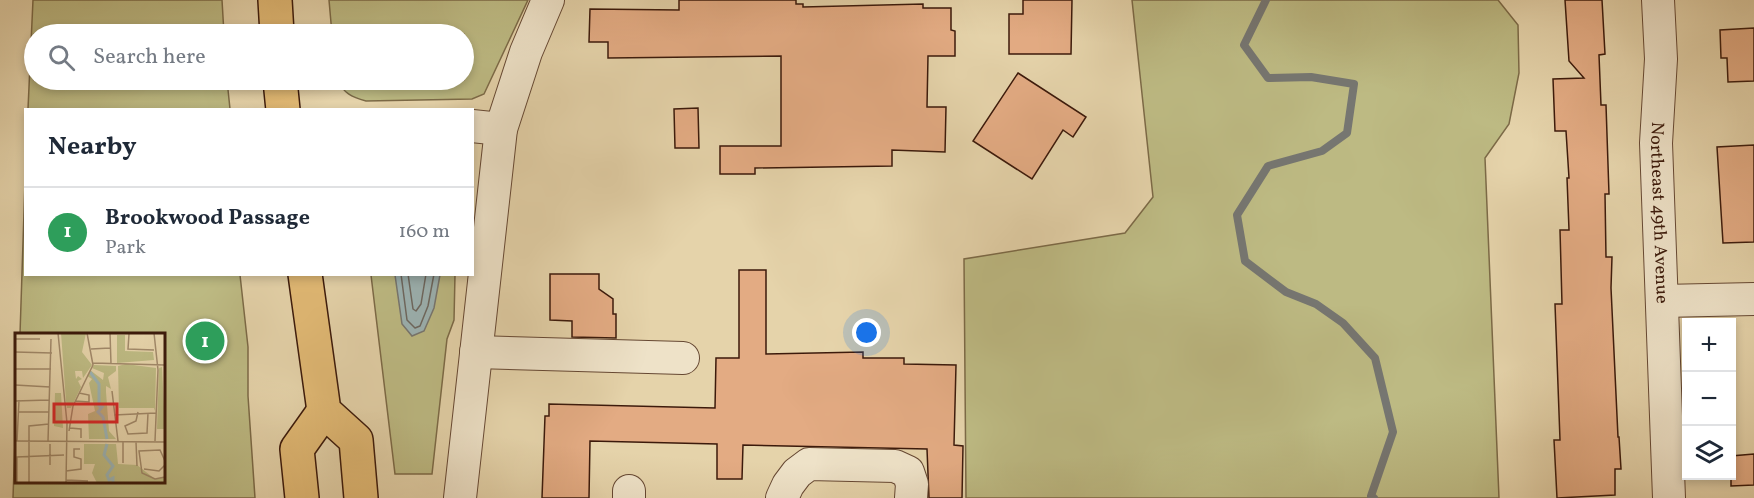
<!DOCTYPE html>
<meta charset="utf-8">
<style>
body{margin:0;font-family:Vollkorn,serif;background:#f2f2f3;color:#1f2937}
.controls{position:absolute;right:18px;bottom:18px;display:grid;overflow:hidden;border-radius:0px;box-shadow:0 3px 9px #0003}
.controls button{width:54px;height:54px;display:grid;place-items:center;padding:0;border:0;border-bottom:2px solid #e0e1e3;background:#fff;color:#1f2937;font:30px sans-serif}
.you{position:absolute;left:867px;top:333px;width:21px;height:21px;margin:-15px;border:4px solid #fff;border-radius:50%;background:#1a73e8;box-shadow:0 0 0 9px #1a73e833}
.badge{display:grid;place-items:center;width:39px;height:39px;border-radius:50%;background:#b45309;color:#fff;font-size:20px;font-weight:700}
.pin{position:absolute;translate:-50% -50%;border:3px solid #fff;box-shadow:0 2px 6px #0006}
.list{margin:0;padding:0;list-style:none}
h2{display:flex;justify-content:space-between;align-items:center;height:78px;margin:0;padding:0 24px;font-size:26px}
h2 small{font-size:20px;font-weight:400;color:#747a83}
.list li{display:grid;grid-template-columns:39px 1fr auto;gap:18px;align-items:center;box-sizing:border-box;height:90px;padding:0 24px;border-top:2px solid #e0e1e3}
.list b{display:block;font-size:22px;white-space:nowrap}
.list p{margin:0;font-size:20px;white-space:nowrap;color:#747a83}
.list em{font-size:20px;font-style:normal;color:#747a83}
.icon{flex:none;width:33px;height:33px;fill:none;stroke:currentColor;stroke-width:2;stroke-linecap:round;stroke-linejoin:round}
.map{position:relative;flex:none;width:1754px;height:498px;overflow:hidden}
.search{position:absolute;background:#fff;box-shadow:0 3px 9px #0003;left:24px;top:24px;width:450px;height:66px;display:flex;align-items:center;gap:15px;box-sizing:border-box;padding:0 21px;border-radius:33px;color:#747a83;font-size:22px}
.panel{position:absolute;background:#fff;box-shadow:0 3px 9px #0003;left:24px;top:108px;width:450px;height:168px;border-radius:0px}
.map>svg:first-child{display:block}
.green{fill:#bdba83;stroke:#7c6a47;stroke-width:1.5}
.water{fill:#9cb4b5;stroke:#767671;stroke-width:1.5}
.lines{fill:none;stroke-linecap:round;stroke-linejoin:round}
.shore{stroke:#6c6760;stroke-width:1.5}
.stream{stroke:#767671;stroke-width:8}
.building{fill:#e3ab83;stroke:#3c1a0b;stroke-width:1.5}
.minor-casing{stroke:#664833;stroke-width:34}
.major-casing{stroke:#3c1a0b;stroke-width:36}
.minor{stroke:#eee2c8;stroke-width:32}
.major{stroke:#e2ba75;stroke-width:33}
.labels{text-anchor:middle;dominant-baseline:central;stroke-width:4.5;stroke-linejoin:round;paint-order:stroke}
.street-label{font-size:18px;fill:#3c1a0b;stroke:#eee2c8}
.inset-river{fill:none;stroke:#9cb4b5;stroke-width:3}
.inset-road{fill:none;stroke:#a1896a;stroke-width:1.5}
.view{fill:#d62828;fill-opacity:0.15;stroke:#d62828;stroke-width:3}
.inset-edge{fill:none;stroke:#3c1a0b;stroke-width:3}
</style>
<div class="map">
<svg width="1754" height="498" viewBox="0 0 1754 498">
<rect width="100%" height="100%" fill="#e5d3aa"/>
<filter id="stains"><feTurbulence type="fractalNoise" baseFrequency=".00333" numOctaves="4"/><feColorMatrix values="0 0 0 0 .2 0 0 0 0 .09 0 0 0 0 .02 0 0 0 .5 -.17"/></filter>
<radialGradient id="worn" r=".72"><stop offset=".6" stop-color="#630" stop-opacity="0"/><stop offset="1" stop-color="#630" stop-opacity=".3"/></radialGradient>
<!-- green -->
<g class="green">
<path d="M33,0H222L224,34H34V80H227L230,109H28Z"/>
<path d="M329,0H528L484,94L472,99L366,101C351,97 344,93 337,80H464V34H332Z"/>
<path d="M1132,0H1498L1518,25L1519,73L1509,124L1485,158L1499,498H966L964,259L1125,233L1153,197Z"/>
<path d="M25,182L26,274L240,275L248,347V396L255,498H13L16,412V482H164V334H20Z"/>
<path d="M371,275H455L454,320L447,339L432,474H395Z"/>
</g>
<!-- water -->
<path class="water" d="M395,275H440L434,308L424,331L412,336L402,324Z"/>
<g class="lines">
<!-- shore -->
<g class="shore">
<path d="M401,274L407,320L415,328L420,326L428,306L434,274"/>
<path d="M408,274L413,309L416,311L421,304L426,274"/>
</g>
<!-- stream -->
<path class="stream" d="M1266,0L1244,45L1268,78L1311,77L1354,84L1347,133L1322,151L1268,166L1237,215L1245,261L1286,292L1316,304L1343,323L1375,358L1393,432L1371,496L1374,498"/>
</g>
<!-- building -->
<g class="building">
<path d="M679,0H796V4H803V7L923,4V8H951V30L955,31V56H928L927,107H946L945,152L892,150V166L755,168V174H720V146H781V56L608,58V42H589L590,9L679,10Z"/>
<path d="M1023,0H1072L1071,54H1009V14H1023Z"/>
<path d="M1565,0H1602L1605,54L1599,55L1601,105H1606L1609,194H1605L1606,257H1612L1611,288L1618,437H1619L1621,469H1615V495L1557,498L1554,440H1560L1555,304H1562L1560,230H1569L1567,178H1569L1566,131H1555L1553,79L1584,78L1569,61Z"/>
<path d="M1754,28V81L1728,82L1727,58H1721L1720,30Z"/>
<path d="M1018,73L1086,117L1073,137L1063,130L1032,179L973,141Z"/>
<path d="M698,108L699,148H675L674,109Z"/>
<path d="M1754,145V242L1723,243L1717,147Z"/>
<path d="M739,270H766V354L863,352V358H904V364L956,365L954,445L963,446L962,498H929L927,449L743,445L742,479H717V444L590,441L589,498H542L545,416H549V404L715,408L716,358H739Z"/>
<path d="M550,274H599V289L613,299V314H616V338L572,337V321L550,320Z"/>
<path d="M1754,454V485L1731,486V456Z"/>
</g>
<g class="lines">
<defs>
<g id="minor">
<path id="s1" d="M1658,0L1661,59L1656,143L1669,498"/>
<path d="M472,126L501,129"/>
<path d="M1662,301L1754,299"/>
<path d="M476,352L683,358"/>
<path d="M460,498L501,129L526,52L548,0"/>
<path d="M629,498V491"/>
<path d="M782,498L788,485L797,473L809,464L895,466L908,472L912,484L911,498"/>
</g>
<g id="major">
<path d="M275,0L277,34"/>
<path d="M280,80L283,110"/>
<path d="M305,274L324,411L356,440L361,498"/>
<path d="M302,498L297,449L324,411"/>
</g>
</defs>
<!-- minor casing -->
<use href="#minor" class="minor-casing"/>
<!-- major casing -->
<use href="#major" class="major-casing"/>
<!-- minor -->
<use href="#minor" class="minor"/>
<!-- major -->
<use href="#major" class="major"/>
</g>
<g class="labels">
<!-- street labels -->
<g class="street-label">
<text stroke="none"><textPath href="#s1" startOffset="213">Northeast 49th Avenue</textPath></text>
</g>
</g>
<!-- overview -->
<g transform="translate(15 333)">
<rect width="150" height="150" fill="#e5d3aa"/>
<path d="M46,0H71L67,19L77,32L68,45L67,38H60L61,46L63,43L67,46L63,48L66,54L56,75H52L51,68ZM102,2H110V18L138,19L139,27L102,30ZM111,31L141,35L140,78L139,75H104L103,33ZM79,32L101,33V38L93,44L96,56L91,53V59L94,98L101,106H74L73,81L80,78L74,50L77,46L72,43L75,37L88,47L89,40L77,35ZM147,34L150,96H142L144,35ZM40,60H46L48,95L39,93ZM69,111H101L103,131L122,132L140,146L150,144V150H82L77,140L80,131H69Z" fill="#bdba83"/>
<path class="inset-river" d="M75,39L84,51V73L87,74L83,79L88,84L92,106M92,111L89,122L98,133L92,142L94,147L98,145V150"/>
<path class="inset-road" d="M43,0L52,90L51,150M95,0L96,31M139,0L143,37L140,108M114,1L113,16L139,17M0,6H25M76,16L95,15M0,19L37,20M78,30L150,32M0,36H36M0,52L35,54M97,58L103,108M0,68L34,67M60,68L74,69V62L64,60M4,79H34M123,79L121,88L110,93L113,101L132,100L133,80M99,82L141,80M55,95L66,96V105M54,98L58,73L78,32L72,0M0,108L150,109M2,108L4,67M33,108L36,6M108,108V130M121,109L122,133M150,128L145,117L124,118L127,140L140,146L150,144M35,132V111M129,136L144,138L150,132M51,138L66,136V126L59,124V116H65M51,147L73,148M2,150V124L49,122M14,150V93L34,91"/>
<path class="view" d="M39,71H102V89H39Z"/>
<rect width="150" height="150" class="inset-edge"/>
</g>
<rect width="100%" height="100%" filter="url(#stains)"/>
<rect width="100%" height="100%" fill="url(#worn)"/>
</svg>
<div class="controls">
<button>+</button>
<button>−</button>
<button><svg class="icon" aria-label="layers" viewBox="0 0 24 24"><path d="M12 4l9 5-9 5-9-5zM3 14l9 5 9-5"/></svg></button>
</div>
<div class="you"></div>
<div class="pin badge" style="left:205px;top:341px;background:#2e9e5b">1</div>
<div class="search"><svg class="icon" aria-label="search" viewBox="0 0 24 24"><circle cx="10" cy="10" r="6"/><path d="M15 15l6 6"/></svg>Search here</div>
<section class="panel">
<h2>Nearby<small></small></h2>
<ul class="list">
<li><span class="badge" style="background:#2e9e5b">1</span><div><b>Brookwood Passage</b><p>Park</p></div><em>160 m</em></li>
</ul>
</section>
</div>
